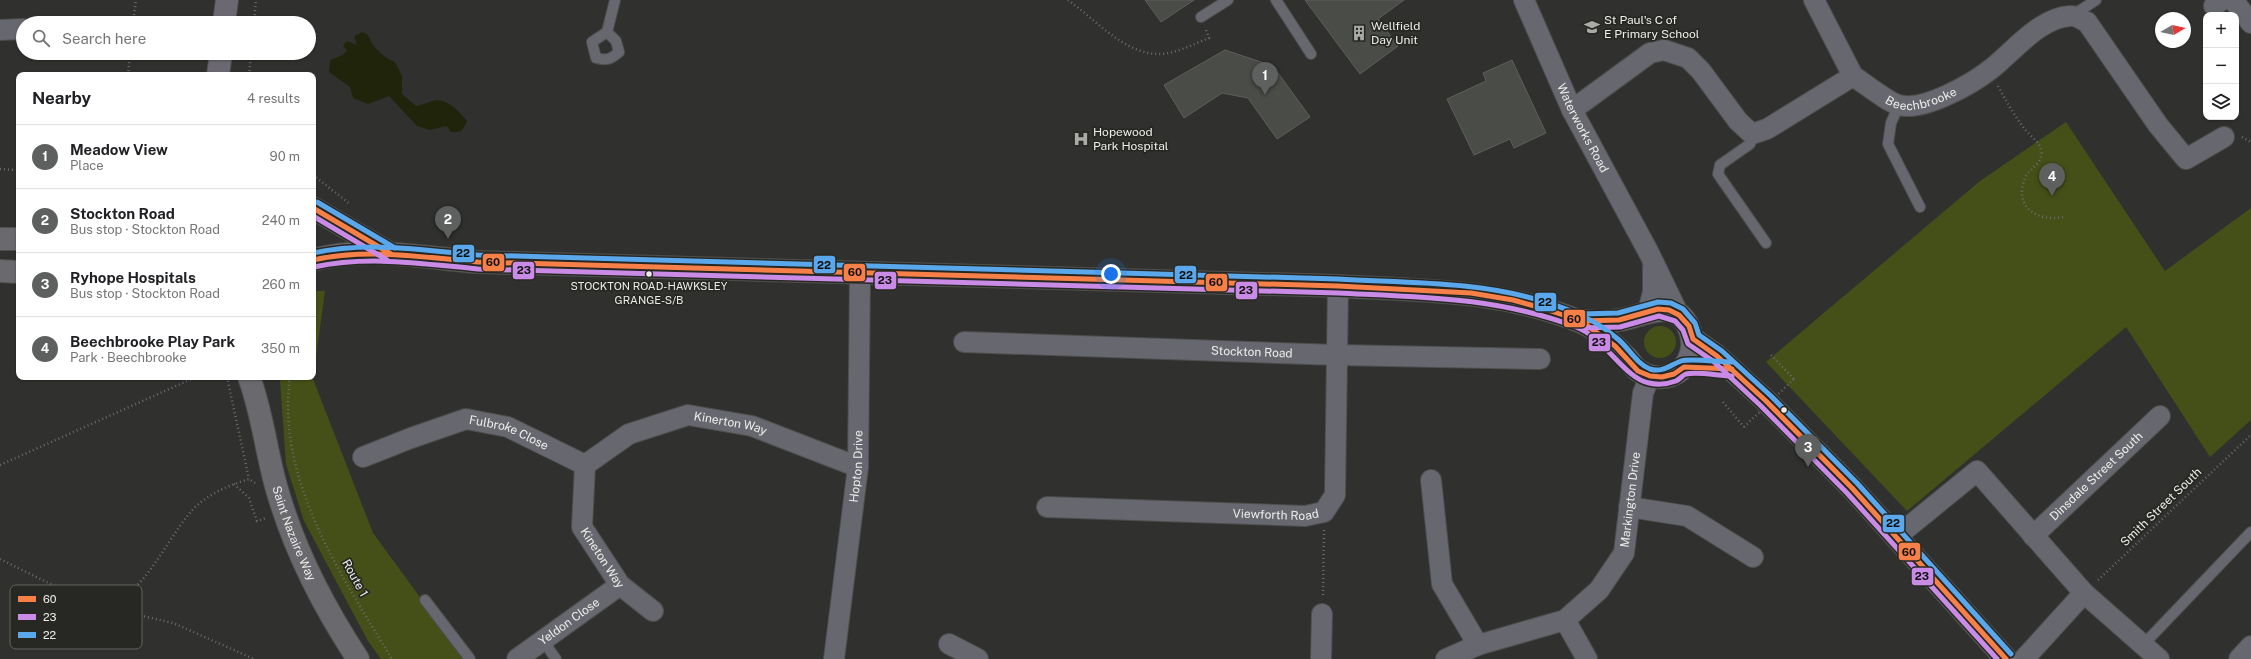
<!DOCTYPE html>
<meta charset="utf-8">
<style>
body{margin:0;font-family:"Public Sans",sans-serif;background:#f6f6f6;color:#202124}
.controls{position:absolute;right:12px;top:12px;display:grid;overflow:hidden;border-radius:8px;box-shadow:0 1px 3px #0004}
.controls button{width:36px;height:36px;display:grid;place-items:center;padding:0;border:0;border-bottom:1px solid #e0e0e0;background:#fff;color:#202124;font:20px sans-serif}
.compass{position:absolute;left:2155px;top:12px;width:36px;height:36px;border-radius:50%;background:#fff;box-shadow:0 1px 3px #0004;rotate:81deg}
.you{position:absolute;left:1111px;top:274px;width:14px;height:14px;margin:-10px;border:3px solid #fff;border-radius:50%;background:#1a73e8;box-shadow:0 0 0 6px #1a73e833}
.badge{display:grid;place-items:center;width:26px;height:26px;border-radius:50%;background:#5e5f5f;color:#fff;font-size:13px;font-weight:700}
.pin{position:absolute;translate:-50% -33px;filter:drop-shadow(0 1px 2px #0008)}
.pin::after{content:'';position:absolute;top:21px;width:14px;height:12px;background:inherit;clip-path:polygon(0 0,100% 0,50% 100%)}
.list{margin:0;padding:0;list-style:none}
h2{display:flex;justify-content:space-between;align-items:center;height:52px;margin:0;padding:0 16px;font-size:17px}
h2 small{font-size:13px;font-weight:400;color:#757577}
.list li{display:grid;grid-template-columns:26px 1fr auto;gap:12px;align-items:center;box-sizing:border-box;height:64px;padding:0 16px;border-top:1px solid #e0e0e0}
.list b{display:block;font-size:15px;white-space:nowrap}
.list p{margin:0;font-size:13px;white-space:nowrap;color:#757577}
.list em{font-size:13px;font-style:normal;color:#757577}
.icon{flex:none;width:22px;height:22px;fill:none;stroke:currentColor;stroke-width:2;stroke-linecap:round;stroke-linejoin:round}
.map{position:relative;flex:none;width:2251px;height:659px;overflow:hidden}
.search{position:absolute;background:#fff;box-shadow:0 1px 3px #0004;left:16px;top:16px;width:300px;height:44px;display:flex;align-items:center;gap:10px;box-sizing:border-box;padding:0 14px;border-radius:22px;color:#757577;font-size:15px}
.panel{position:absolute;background:#fff;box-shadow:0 1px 3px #0004;left:16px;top:72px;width:300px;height:308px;border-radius:8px}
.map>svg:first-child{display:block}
.green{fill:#455018}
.water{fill:#1f240b}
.building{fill:#4a4c48;stroke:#5e5e5c}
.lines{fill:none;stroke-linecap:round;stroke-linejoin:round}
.lane-casing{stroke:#4e4e4d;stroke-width:12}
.street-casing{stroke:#4e4e4d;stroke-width:22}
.secondary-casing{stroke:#4e4e4d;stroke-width:24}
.highway-casing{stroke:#4e4e4d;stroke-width:24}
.path{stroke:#6c696f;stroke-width:2.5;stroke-dasharray:1 3;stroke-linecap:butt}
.lane{stroke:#67676f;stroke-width:10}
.street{stroke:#67676f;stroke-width:20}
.secondary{stroke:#6b6872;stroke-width:22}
.highway{stroke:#6a696d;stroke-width:22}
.path-bridge{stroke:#6c696f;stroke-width:2.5;stroke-dasharray:1 3;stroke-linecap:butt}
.bus-1-casing{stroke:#272823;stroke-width:8}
.bus-2-casing{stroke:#272823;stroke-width:8}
.bus-3-casing{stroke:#272823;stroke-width:8}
.bus-1{stroke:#f78048;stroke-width:5}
.bus-2{stroke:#ca8be6;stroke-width:5}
.bus-3{stroke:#5aa8eb;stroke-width:5}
.bus-dot{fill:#ecedea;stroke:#272823;stroke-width:1.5}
.labels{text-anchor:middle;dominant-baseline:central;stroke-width:3.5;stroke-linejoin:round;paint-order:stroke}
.bus-label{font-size:11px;fill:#ecedea;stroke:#272823}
.poi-label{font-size:12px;fill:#ecedea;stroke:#272823;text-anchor:start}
.street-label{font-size:12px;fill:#ecedea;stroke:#272823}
.key{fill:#272823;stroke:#62635f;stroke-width:1}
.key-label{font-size:11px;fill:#ecedea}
.line-badge{stroke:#272823;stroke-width:1.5}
.pale-badge-label{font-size:11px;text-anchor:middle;font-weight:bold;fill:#111}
</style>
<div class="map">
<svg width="2251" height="659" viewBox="0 0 2251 659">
<rect width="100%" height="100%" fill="#30312e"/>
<!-- green -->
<g class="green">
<path d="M2066,122L2165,271L2251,208V420L2210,457L2126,327L1907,511L1766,362L1980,181Z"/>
<path d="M313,291H325L313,379L373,533L465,659H381L368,641L304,521L286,464L280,381L281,377H313Z"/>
<circle cx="1660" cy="342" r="16"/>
</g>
<!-- water -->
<path class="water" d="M362,32L368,35C372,47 384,58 395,62L402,76V94L416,106C422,105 426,103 432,101C446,97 459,111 467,121C463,130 462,133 451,132L447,126L429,130L417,126L389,96L368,104L353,98L350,87L329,72L330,60L343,55L347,50L343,46L347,41L357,45L354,36Z"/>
<!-- building -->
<g class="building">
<path d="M1145,0H1194L1161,22Z"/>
<path d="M1305,0H1404L1378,19L1398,46L1360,74Z"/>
<path d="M1225,50L1273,66L1310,117L1277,139L1248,98L1222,93L1184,118L1164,85Z"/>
<path d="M1512,60L1546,133L1514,148L1510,139L1474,155L1447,99L1486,81L1483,73Z"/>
</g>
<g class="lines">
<defs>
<g id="lane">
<path d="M1276,0L1311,54"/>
<path d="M2073,15L2096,0"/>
<path d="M1201,17L1228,0"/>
<path d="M607,32L616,41L619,52C611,59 607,61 596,58L592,42L607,32L615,0"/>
<path d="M1899,105L1891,123L1888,144L1920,207"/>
<path d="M1752,134L1750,144L1720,165L1718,174L1766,243"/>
<path d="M425,600L470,659"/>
<path d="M543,641L556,659"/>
<path d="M2142,646L2251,532"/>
</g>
<g id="street">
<path id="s1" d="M1524,0L1572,110L1649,253L1679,315"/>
<path d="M1814,0L1853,76"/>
<path d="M2233,0L2251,23"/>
<path d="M2214,6L2222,0"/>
<path d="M0,30L23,29"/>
<path id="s2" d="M1572,110L1650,53L1664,50L1688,58L1701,71L1738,121L1752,134L1767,129L1853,76C1864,83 1889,103 1899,105C1923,112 1972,84 1991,69C2014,51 2039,18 2070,16C2076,15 2082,20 2087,22L2158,125L2186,159L2224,137"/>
<path d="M1648,311L1653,292V267"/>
<path id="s3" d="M964,342L1338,355L1540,359"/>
<path id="s4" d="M363,457L411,438L466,419L508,427L585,465"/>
<path id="s5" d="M585,465L629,434L688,415L752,426L858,467"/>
<path id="s6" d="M585,465L582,527L620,585L653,611"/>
<path d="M1431,480L1442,584L1478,645"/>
<path id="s7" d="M1047,507L1305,516L1324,512L1335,495L1338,286"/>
<path d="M1629,507L1687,516L1753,557"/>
<path id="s8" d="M2033,536L2160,416"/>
<path d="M1896,537L1977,471L2084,593L2159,659"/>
<path d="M1565,620L1587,659"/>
<path d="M949,644L978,659"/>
<path id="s9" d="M517,659L620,585"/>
<path id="s10" d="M834,659L858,467L860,272"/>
<path d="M1321,659L1322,614"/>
<path id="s11" d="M1446,659L1478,645L1565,620L1599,590L1624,553L1643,393L1650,376"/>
<path d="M2024,659L2084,593"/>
<path d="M2239,659L2251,646"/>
</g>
<g id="secondary">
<path d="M224,23L227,0"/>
<path d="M218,75L221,53"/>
<path d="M313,208L386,251"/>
<path d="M313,260C367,245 423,258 478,262L1338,286C1423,291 1498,289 1579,321C1597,328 1613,344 1627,358C1631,362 1634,368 1639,371C1645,375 1654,378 1662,377C1686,376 1697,352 1690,331C1678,295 1644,316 1620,320C1607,322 1594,322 1581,321"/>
<path d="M1693,339L1717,356L1766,401L1852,488L2006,659"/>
</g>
<g id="highway">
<path d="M0,239H19"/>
<path d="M0,271L19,272"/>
<path id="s12" d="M249,377C262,412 266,450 276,486C293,547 323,606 358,659"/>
</g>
</defs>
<!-- lane casing -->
<use href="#lane" class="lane-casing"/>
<!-- street casing -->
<use href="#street" class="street-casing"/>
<!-- secondary casing -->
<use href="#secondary" class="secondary-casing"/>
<!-- highway casing -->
<use href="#highway" class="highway-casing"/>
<!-- path -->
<g class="path">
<path d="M1068,0C1095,19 1124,54 1159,54C1175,54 1194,44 1209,38L1206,30"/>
<path d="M133,23L136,0"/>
<path d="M254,23L256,0"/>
<path d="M128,75L130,53"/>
<path d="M249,75L251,53"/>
<path d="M1998,86C2006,101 2014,115 2024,128C2029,135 2037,140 2040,147C2042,150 2042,156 2040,159C2037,167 2028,170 2025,178C2013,208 2038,222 2064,217"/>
<path d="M2242,137L2251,142"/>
<path d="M0,169L19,170"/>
<path d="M313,175L350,204"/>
<path d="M1771,355L1794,379"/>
<path d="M227,377L249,479"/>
<path d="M290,377C276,480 341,575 392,659"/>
<path d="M1723,402L1744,427"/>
<path d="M0,465L196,377"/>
<path d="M234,484L249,498L257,521L266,518"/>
<path d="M0,559L91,604L173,623L254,659"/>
<path d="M2098,580L2251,435"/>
<path d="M1323,595L1324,530"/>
<path d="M110,607C146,588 164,545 189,514C203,496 227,486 249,479L255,483"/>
</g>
<!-- lane -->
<use href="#lane" class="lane"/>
<!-- street -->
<use href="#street" class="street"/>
<!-- secondary -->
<use href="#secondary" class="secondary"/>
<!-- highway -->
<use href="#highway" class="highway"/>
<!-- path-bridge -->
<path class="path-bridge" d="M1744,427L1794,379"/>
<defs>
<g id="bus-1">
<path d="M313,208L391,254"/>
<path d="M313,260C368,248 422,257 478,262L1338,286L1471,293L1513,300L1542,308L1581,321L1615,346L1638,371L1650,376L1662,377L1674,374L1684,367L1732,369"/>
<path d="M1581,321L1619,320L1658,309L1669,310L1679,315L1689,326L1693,339L1717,356L1766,401L1852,488L2006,659"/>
</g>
<g id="bus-2">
<path d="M313,216L387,260"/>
<path d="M314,267C369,255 423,264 478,269L1338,293C1420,297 1498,297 1576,327C1604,337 1625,379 1649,383C1658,385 1668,384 1676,381C1680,379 1683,375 1686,374C1697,371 1720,376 1732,376"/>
<path d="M1581,328L1620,327L1659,316L1675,321L1683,330L1688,344L1713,361L1761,406L1847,493L1997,659"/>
</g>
<g id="bus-3">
<path d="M317,202L395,248"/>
<path d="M313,253C368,241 423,250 478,255L1338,279C1407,283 1479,281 1545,302C1574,311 1596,320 1619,340C1630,350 1637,364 1650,369C1663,373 1670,365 1681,361C1688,358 1722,362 1732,362"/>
<path d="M1581,314L1618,313L1658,302L1671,303L1683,309L1695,323L1699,335L1722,351L1771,396L1857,483L2011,654"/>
</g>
</defs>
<!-- bus-1 casing -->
<use href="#bus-1" class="bus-1-casing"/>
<!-- bus-2 casing -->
<use href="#bus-2" class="bus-2-casing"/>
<!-- bus-3 casing -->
<use href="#bus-3" class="bus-3-casing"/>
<!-- bus-1 -->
<use href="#bus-1" class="bus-1"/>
<!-- bus-2 -->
<use href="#bus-2" class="bus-2"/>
<!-- bus-3 -->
<use href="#bus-3" class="bus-3"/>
</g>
<!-- icons -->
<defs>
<symbol id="school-bare" viewBox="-9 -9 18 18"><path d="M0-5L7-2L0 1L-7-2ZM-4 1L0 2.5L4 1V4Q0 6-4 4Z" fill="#aaaba8" stroke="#272823" stroke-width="2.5" paint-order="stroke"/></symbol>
<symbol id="building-bare" viewBox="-9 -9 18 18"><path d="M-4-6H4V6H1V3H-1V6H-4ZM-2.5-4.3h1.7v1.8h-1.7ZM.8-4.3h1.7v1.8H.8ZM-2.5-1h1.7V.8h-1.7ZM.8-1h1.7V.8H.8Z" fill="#aaaba8" stroke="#272823" stroke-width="2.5" paint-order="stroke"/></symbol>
<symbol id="hospital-bare" viewBox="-9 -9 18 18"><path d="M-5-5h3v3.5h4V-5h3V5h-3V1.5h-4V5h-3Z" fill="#aaaba8" stroke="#272823" stroke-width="2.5" paint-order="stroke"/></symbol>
</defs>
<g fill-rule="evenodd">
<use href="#school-bare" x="1581" y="16" width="22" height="22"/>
<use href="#building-bare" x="1348" y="22" width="22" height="22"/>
<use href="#hospital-bare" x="1070" y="128" width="22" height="22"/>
</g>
<!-- markers -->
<g class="bus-dot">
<circle cx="649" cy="274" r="3.5"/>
<circle cx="1784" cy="410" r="3.5"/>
</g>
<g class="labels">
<!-- bus labels -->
<g class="bus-label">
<text x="649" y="286">STOCKTON ROAD-HAWKSLEY<tspan x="649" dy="14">GRANGE-S/B</tspan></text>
</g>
<!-- poi labels -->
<g class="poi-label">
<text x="1604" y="20">St Paul's C of<tspan x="1604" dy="14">E Primary School</tspan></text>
<text x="1371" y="26">Wellfield<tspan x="1371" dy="14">Day Unit</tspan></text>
<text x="1093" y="132">Hopewood<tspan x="1093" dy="14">Park Hospital</tspan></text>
</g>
<!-- street labels -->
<g class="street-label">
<text stroke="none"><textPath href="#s2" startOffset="430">Beechbrooke</textPath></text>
<text stroke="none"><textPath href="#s1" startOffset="141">Waterworks Road</textPath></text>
<text stroke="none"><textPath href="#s3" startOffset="288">Stockton Road</textPath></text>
<text stroke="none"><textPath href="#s5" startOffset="159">Kinerton Way</textPath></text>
<text stroke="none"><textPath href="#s4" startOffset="155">Fulbroke Close</textPath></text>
<text stroke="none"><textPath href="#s10" startOffset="194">Hopton Drive</textPath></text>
<text stroke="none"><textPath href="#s8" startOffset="87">Dinsdale Street South</textPath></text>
<text stroke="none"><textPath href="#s11" startOffset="269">Markington Drive</textPath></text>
<text transform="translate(2161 507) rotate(-44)">Smith Street South</text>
<text stroke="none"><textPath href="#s7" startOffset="229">Viewforth Road</textPath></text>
<text stroke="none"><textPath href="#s12" startOffset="163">Saint Nazaire Way</textPath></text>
<text stroke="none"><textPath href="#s6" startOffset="99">Kineton Way</textPath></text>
<text transform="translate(355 578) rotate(61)">Route 1</text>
<text stroke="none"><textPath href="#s9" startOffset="64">Yeldon Close</textPath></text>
</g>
</g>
<!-- legend -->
<rect x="10" y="585" width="132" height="64" rx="6" class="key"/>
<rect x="18" y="596" width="18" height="6" fill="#f78048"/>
<rect x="18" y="614" width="18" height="6" fill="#ca8be6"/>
<rect x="18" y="632" width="18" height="6" fill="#5aa8eb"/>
<g class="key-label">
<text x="43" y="603">60</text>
<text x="43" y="621">23</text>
<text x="43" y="639">22</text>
</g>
<g class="line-badge">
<rect x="452" y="244" width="23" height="19" rx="4" fill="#5aa8eb"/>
<rect x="482" y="253" width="23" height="19" rx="4" fill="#f78048"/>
<rect x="813" y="255" width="23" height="19" rx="4" fill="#5aa8eb"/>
<rect x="512" y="261" width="23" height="19" rx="4" fill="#ca8be6"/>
<rect x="843" y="263" width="23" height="19" rx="4" fill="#f78048"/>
<rect x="1174" y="265" width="23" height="19" rx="4" fill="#5aa8eb"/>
<rect x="874" y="271" width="23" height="19" rx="4" fill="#ca8be6"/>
<rect x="1205" y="273" width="23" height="19" rx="4" fill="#f78048"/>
<rect x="1235" y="281" width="23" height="19" rx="4" fill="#ca8be6"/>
<rect x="1534" y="292" width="23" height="20" rx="4" fill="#5aa8eb"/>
<rect x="1563" y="309" width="23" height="19" rx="4" fill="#f78048"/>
<rect x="1588" y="333" width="23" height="19" rx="4" fill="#ca8be6"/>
<rect x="1882" y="514" width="23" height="19" rx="4" fill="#5aa8eb"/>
<rect x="1898" y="542" width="23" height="19" rx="4" fill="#f78048"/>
<rect x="1911" y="567" width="23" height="19" rx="4" fill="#ca8be6"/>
</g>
<g class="pale-badge-label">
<text x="463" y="257">22</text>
<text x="493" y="266">60</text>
<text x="824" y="269">22</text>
<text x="524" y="274">23</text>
<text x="855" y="276">60</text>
<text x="1186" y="279">22</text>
<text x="885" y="284">23</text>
<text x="1216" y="286">60</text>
<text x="1246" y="294">23</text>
<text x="1545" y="306">22</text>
<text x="1574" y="323">60</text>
<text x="1599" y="346">23</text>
<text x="1893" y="527">22</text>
<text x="1909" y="556">60</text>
<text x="1922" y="580">23</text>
</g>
</svg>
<div class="controls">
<button>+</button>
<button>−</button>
<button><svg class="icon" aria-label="layers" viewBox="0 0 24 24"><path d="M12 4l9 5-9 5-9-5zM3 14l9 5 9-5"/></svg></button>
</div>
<svg class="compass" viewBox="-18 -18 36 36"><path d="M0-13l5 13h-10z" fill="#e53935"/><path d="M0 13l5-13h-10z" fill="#757577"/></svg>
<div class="you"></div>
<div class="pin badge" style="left:1265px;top:95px">1</div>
<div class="pin badge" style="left:448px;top:239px">2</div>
<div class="pin badge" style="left:1808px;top:467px">3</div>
<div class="pin badge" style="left:2052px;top:196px">4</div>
<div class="search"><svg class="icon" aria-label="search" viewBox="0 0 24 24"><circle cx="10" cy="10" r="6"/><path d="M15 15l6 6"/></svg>Search here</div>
<section class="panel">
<h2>Nearby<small>4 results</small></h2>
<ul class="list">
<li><span class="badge">1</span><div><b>Meadow View</b><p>Place</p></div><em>90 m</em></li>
<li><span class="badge">2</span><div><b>Stockton Road</b><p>Bus stop · Stockton Road</p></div><em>240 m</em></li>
<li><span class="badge">3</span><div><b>Ryhope Hospitals</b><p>Bus stop · Stockton Road</p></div><em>260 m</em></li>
<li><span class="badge">4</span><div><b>Beechbrooke Play Park</b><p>Park · Beechbrooke</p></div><em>350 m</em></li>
</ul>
</section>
</div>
